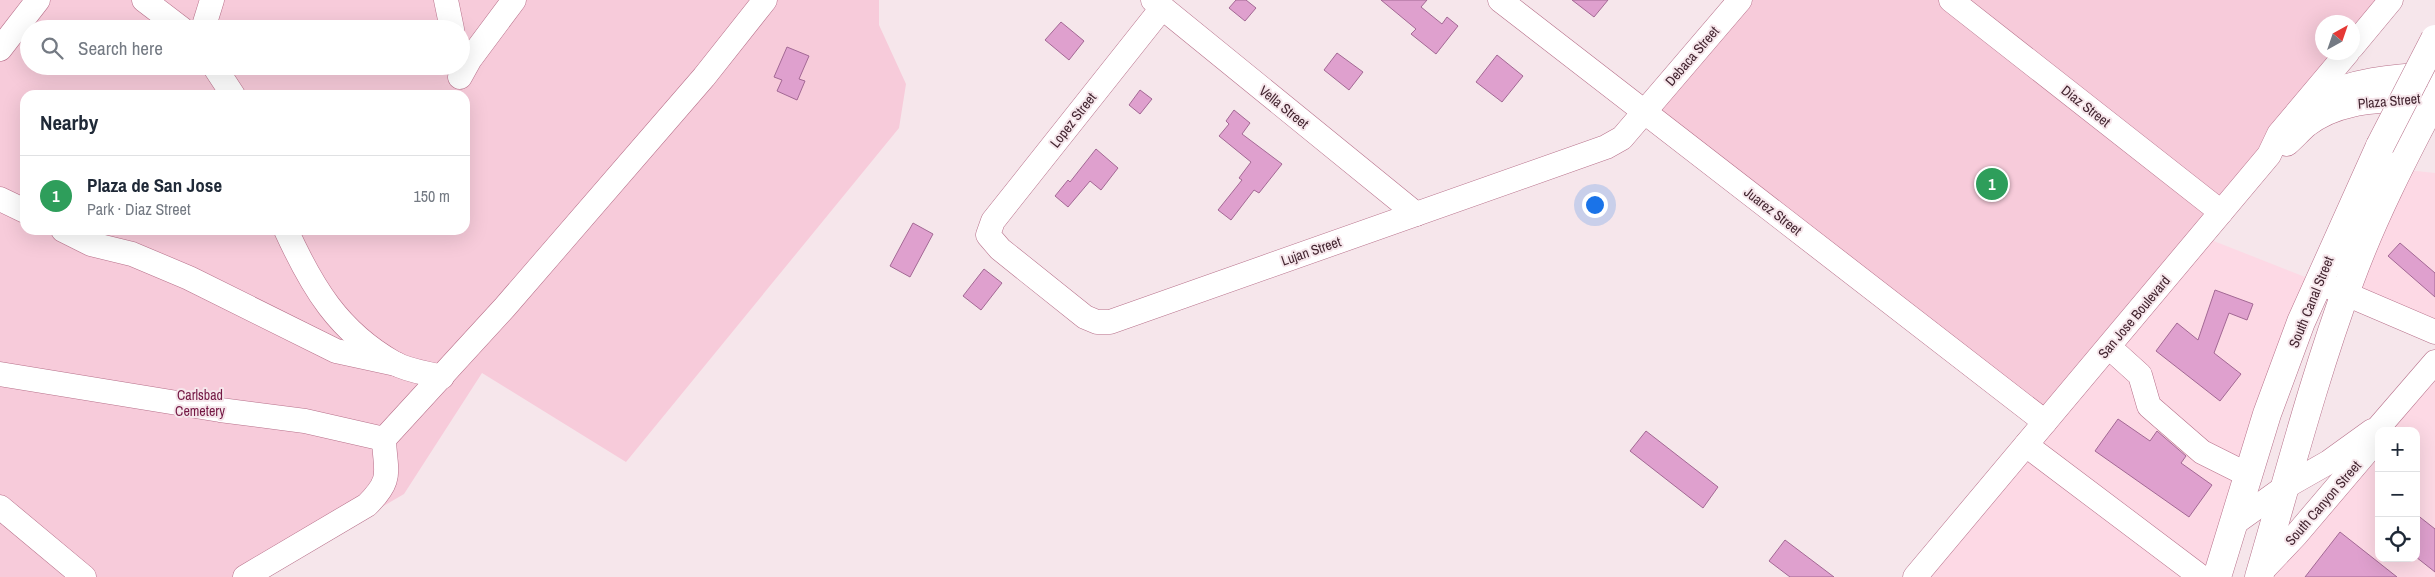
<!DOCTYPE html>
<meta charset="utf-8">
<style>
body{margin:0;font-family:"Archivo Narrow",sans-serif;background:#f2f2f3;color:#1f2937}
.controls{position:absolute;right:15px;bottom:15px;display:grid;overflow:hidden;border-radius:10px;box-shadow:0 5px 20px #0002}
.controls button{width:45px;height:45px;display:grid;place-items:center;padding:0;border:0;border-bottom:1px solid #e0e1e3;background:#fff;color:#1f2937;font:25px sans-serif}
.compass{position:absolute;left:2315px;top:15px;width:45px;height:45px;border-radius:50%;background:#fff;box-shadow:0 5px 20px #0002;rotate:40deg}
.you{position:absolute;left:1594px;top:204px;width:18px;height:18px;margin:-12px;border:4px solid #fff;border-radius:50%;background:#1a73e8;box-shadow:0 0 0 8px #1a73e833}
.badge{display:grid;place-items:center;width:32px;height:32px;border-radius:50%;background:#3d7f70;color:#fff;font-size:16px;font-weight:700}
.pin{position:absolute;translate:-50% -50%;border:2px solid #fff;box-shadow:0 1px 5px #0006}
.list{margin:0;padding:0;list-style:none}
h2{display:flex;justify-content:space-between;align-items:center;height:65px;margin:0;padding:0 20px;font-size:21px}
h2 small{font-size:16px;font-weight:400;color:#747a83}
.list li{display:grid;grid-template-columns:32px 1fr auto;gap:15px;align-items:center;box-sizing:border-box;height:80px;padding:0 20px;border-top:1px solid #e0e1e3}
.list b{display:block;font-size:19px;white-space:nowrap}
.list p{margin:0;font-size:16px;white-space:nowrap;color:#747a83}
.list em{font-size:16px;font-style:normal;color:#747a83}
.icon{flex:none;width:28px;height:28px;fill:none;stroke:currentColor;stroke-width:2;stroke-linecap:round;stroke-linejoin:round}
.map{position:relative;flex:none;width:2435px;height:577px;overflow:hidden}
.search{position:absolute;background:#fff;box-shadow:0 5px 20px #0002;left:20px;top:20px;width:450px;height:55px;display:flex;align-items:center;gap:12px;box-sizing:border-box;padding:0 18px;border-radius:28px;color:#747a83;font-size:19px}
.panel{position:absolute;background:#fff;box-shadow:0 5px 20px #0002;left:20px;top:90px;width:450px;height:145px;border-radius:15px}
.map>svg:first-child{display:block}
.built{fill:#fdd9e5;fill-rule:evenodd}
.green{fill:#f7cbda;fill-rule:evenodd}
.building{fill:#dfa0ce;stroke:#a36894}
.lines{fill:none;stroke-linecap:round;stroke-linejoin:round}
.minor-casing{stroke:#b7708a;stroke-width:25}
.highway-casing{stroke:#b7708a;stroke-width:29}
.minor{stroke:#fff;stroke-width:24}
.highway{stroke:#fff;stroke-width:28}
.highway-bridge-casing{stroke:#b7708a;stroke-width:29;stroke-linecap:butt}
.highway-bridge{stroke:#fff;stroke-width:28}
.labels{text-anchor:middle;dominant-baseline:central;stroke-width:4;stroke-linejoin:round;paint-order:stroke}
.street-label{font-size:14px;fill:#432530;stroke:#f6e6eb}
.park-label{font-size:14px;fill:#741844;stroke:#f6e6eb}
</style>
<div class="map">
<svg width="2435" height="577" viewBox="0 0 2435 577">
<rect width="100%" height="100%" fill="#f6e6eb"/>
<!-- built -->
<g class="built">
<path d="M2398,169L2435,173V332L2346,293Z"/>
<path d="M2201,236L2318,282L2217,577H1915Z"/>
<path d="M2435,362V577H2259L2260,573L2296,535L2370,448L2378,428ZM2379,431H2416V558H2379Z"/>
</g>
<!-- green -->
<g class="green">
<path d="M0,0H879V25L906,84L899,128L626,462L482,373L404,494L262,577H0ZM29,29H461V66H29ZM25,95H465V230H25Z"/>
<path d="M1740,0H2391L2353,47L2352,22H2322V52L2348,53L2045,422L1644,111Z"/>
</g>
<!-- building -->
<g class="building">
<path d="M1236,0H1246L1256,8L1245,21L1229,8Z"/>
<path d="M1381,0H1427L1421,7L1442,24L1447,17L1458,26L1436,54L1411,34L1416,29Z"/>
<path d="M1572,0H1608L1594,17Z"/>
<path d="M1061,22L1084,41L1069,60L1045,40Z"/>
<path d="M787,47L809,56L799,79L805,81L797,100L777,91L782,80L774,77Z"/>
<path d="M1337,53L1363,72L1349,90L1324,70Z"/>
<path d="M1497,55L1523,76L1502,102L1476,82Z"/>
<path d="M1140,90L1152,99L1140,114L1129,105Z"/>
<path d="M1234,110L1250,123L1242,134L1282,164L1259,193L1254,190L1231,220L1218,210L1242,180L1239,178L1251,162L1219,136L1229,124L1226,121Z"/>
<path d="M1096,149L1118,168L1101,190L1090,181L1068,207L1055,196L1068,180L1070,182Z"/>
<path d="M913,223L933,234L910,277L890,266Z"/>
<path d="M2400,243L2435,273V297L2388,256Z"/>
<path d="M984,269L1002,283L981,310L963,296Z"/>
<path d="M2215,290L2253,304L2247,320L2229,313L2214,353L2241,374L2220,401L2156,351L2177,323L2198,340Z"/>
<path d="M2118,419L2150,441L2157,431L2186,456L2181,463L2212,485L2189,517L2095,451Z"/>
<path d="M1646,431L1718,487L1703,508L1630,451Z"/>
<path d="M2416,514L2435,529V572L2416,557Z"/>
<path d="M2340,532L2397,577H2305Z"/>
<path d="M1785,540L1834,577H1790L1769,561Z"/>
</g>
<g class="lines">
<defs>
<g id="minor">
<path d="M144,0L182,29"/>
<path d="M446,0L452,29"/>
<path d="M1153,0L1416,214"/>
<path d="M1500,0L2045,422"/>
<path d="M1951,0L2221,212"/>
<path d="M1162,8L993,221L988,235L1000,249L1085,317L1097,322H1110L1606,147L1622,138L1740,0"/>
<path d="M203,29L212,0"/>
<path d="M2352,47L2391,0"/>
<path d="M0,49L38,0"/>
<path d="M214,66L233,95"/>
<path d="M460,77L470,59L514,0"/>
<path d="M2313,99C2352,80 2392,76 2435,74"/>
<path d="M2287,144C2294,138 2300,131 2307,125C2339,100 2381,101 2419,98"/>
<path d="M0,199L25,211"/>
<path d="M63,230L91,244L132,254L189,278L336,351L396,364"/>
<path d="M286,230C312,287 338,331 394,363C408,371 427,373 442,377"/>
<path d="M2318,282L2435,332"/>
<path d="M2109,347L2140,375L2149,406L2202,452L2248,475"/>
<path d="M0,374L220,410L305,421L384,439"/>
<path d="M2026,445L2201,577"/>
<path d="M0,507L84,577"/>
<path d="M2232,525L2285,487L2329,462L2372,431"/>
<path d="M2260,573L2296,535L2370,448L2378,428L2435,362"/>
<path d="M245,577L367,505C394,478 385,472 384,439L505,307L704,77L765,0"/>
<path d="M1915,577L2269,155L2279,134L2348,52"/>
</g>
<g id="highway">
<path d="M2217,577L2267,414L2301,322L2380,146"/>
<path d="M2259,577C2288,478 2314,377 2350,280C2373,217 2404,157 2435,98"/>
</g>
</defs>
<!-- minor casing -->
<use href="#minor" class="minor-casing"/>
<!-- highway casing -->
<use href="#highway" class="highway-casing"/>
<!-- minor -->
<use href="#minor" class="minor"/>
<!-- highway -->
<use href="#highway" class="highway"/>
<defs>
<path id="highway-bridge" d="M2380,146L2435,39"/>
</defs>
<!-- highway-bridge casing -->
<use href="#highway-bridge" class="highway-bridge-casing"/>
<!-- highway-bridge -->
<use href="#highway-bridge" class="highway-bridge"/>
</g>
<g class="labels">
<!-- street labels -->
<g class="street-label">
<text transform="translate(1692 56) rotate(-49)">Debaca Street</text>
<text transform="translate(2389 101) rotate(-5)">Plaza Street</text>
<text transform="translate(2086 106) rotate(38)">Diaz Street</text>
<text transform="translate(1284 107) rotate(39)">Vella Street</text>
<text transform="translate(1073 120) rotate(-52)">Lopez Street</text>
<text transform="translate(1773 211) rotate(38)">Juarez Street</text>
<text transform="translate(1311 251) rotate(-19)">Lujan Street</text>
<text transform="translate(2311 302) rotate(-68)">South Canal Street</text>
<text transform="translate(2134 317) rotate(-50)">San Jose Boulevard</text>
<text transform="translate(2323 503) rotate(-49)">South Canyon Street</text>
</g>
<!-- park labels -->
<g class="park-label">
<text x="200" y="395">Carlsbad<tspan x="200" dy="16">Cemetery</tspan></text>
</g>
</g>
</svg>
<div class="controls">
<button>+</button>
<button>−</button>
<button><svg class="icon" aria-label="locate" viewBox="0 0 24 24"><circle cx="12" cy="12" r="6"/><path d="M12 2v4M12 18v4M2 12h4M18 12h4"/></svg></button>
</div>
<svg class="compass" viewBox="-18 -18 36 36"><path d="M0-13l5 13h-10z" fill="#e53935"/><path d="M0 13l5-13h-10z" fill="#747a83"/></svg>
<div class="you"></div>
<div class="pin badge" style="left:1992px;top:184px;background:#2e9e5b">1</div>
<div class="search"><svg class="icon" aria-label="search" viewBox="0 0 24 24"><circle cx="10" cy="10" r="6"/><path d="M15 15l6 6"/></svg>Search here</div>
<section class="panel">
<h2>Nearby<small></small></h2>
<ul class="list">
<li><span class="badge" style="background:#2e9e5b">1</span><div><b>Plaza de San Jose</b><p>Park · Diaz Street</p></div><em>150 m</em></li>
</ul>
</section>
</div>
